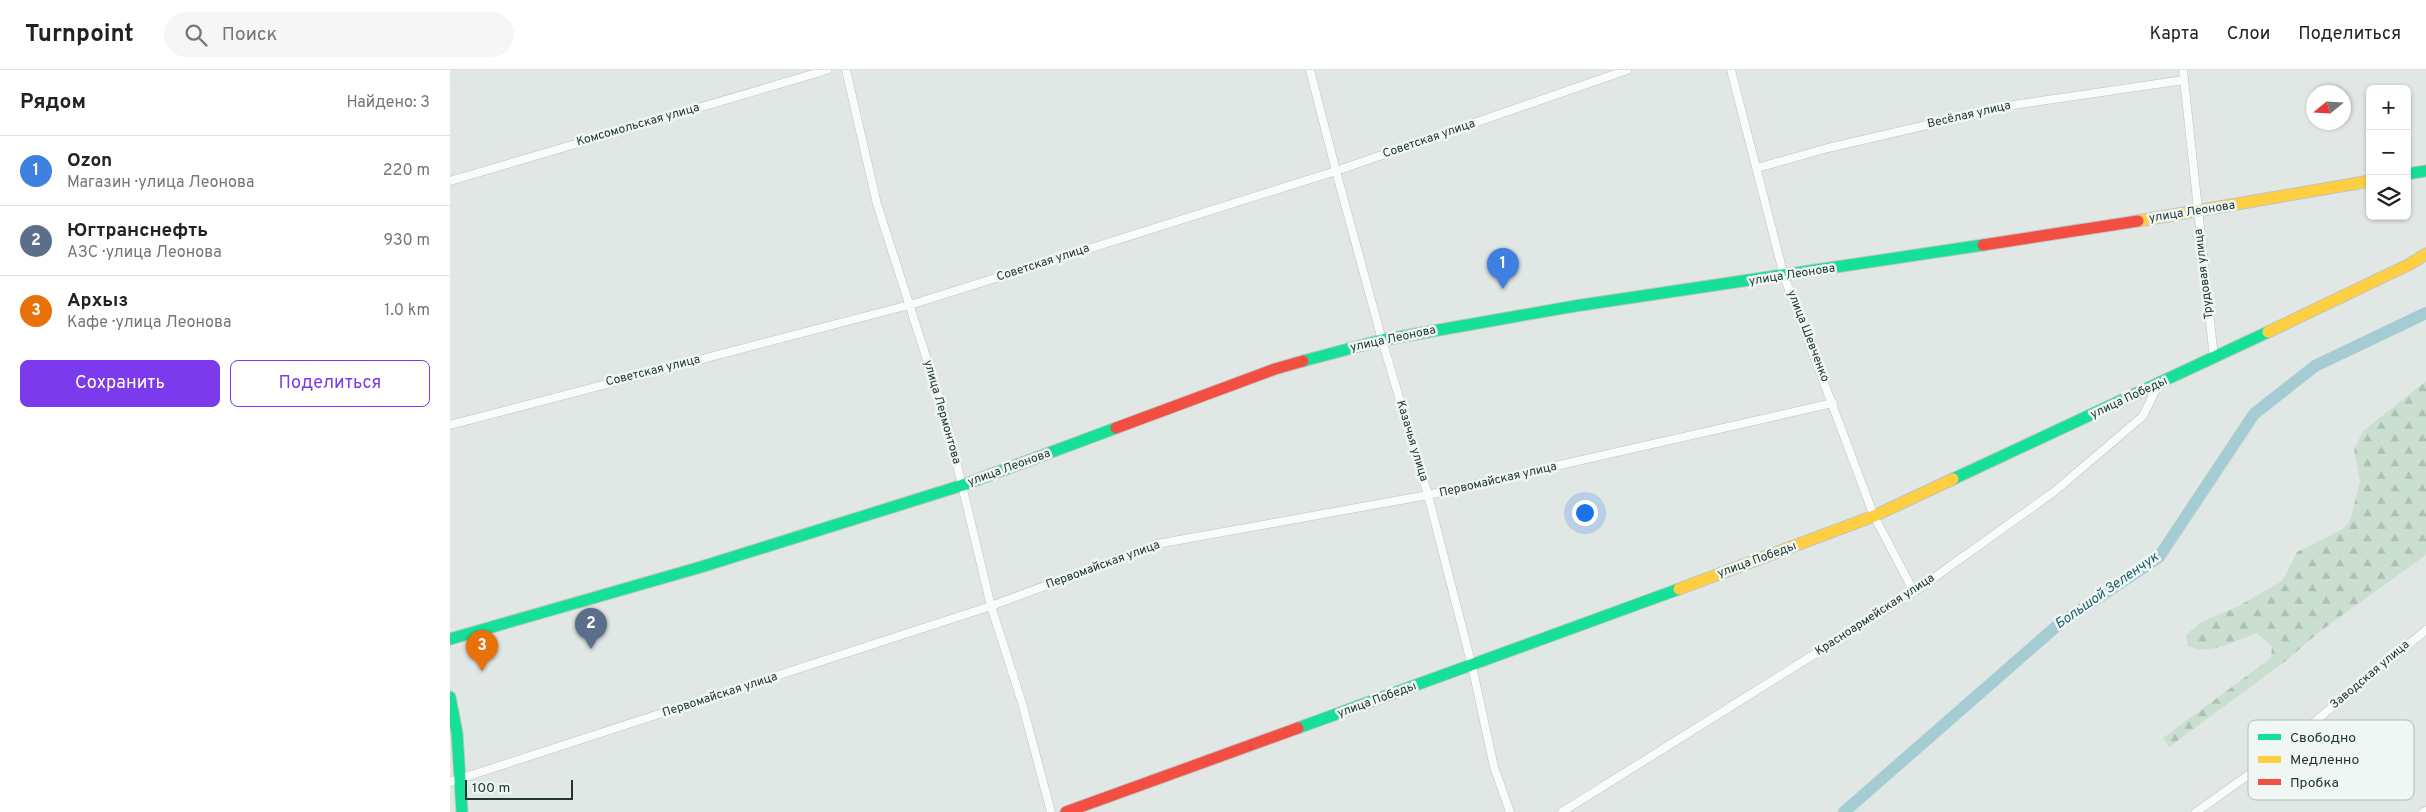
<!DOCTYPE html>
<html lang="ru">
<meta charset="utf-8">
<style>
body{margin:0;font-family:Overpass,sans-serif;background:#f6f6f6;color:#222}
.controls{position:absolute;right:15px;top:15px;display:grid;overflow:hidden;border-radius:8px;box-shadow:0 1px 4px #0004}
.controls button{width:45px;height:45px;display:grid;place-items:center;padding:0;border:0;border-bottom:1px solid #e0e0e0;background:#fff;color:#222;font:25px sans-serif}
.compass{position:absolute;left:1856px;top:15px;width:45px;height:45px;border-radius:50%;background:#fff;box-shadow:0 1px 4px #0004;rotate:252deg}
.scale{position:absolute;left:15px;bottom:12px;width:108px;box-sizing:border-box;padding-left:5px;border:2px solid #213832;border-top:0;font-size:14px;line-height:18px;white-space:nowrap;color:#213832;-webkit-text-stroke:4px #eff6f3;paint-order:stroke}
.you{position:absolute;left:1134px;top:442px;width:18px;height:18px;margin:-12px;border:4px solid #fff;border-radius:50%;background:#1a73e8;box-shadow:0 0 0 8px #1a73e833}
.badge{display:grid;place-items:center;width:32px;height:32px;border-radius:50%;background:#7c3aed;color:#fff;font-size:16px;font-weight:700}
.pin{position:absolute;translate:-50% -41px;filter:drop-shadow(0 1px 2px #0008)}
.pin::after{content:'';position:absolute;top:26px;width:18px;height:15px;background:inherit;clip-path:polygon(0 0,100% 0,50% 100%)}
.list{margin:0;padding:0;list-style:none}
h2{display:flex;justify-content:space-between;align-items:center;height:65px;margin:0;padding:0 20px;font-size:21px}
h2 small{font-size:16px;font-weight:400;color:#767676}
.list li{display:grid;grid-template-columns:32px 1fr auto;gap:15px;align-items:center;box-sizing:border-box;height:70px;padding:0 20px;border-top:1px solid #e0e0e0}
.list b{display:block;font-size:19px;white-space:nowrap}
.list p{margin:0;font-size:16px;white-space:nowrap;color:#767676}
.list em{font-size:16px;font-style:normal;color:#767676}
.actions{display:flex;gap:10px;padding:15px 20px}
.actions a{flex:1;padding:11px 0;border:1px solid #7c3aed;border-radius:8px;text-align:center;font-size:18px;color:#7c3aed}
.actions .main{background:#7c3aed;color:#fff}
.icon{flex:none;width:28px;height:28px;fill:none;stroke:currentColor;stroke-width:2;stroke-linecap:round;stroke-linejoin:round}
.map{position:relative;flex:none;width:1976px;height:742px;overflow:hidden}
header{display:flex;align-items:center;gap:30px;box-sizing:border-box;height:70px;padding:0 25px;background:#fff;border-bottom:1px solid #e0e0e0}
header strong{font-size:24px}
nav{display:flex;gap:28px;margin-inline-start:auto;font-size:18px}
.search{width:350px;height:45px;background:#f6f6f6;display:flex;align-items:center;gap:12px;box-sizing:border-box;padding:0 18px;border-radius:28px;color:#767676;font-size:19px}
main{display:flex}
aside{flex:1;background:#fff}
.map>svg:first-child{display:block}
.forest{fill:url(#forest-firs)}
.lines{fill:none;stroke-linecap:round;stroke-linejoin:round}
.river{stroke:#a4ccd2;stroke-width:12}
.street-casing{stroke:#bec3c1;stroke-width:9}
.fast-casing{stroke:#bec4c2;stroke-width:13}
.slow-casing{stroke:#bec4c2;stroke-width:13}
.jam-casing{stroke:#bec4c2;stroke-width:13}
.street{stroke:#fafbfb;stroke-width:8}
.fast{stroke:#16e098;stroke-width:11}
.slow{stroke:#ffcf43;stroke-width:11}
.jam{stroke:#f24e42;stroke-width:11}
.labels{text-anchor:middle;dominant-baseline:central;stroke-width:5;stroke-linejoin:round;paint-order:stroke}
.street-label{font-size:12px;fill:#213832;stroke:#eff6f3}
.water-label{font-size:14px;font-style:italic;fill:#20616f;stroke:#eff6f3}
.key{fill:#eff6f3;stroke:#b1bdb9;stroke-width:1}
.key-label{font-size:14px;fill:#213832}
</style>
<header>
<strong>Turnpoint</strong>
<div class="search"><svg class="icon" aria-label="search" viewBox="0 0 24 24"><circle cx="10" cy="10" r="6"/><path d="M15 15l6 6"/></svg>Поиск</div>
<nav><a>Карта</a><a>Слои</a><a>Поделиться</a></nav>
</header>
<main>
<aside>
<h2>Рядом<small>Найдено: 3</small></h2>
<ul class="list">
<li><span class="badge" style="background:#3f7fe0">1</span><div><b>Ozon</b><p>Магазин · улица Леонова</p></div><em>220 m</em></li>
<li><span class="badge" style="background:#5c6f8a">2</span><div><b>Югтранснефть</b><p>АЗС · улица Леонова</p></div><em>930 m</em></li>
<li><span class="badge" style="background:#e8710a">3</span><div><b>Архыз</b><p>Кафе · улица Леонова</p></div><em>1.0 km</em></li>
</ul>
<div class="actions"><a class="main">Сохранить</a><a>Поделиться</a></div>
</aside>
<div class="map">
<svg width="1976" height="742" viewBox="0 0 1976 742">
<defs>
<pattern id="forest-firs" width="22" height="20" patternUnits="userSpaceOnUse" patternTransform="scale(1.25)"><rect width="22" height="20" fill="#cbdfd1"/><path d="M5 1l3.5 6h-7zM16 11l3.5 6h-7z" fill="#aec0b4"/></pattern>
</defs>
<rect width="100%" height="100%" fill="#e1e7e4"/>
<!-- forest -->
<path class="forest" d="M1976,311V485L1869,562L1837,590L1719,677L1713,668L1821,588L1822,577L1807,563C1786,571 1759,586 1738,576L1736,565L1751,552L1787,537L1832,511L1847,482L1893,459L1900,451L1910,411L1904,379L1913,361Z"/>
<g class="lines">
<!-- river -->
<path class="river" d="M1394,742L1609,554L1709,487L1804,344L1865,296L1976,243"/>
<defs>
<g id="street">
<path d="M396,0L427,134L496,349L541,536L572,633L601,742"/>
<path d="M860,0L886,101L932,270L978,425L1022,596L1044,697L1060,742"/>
<path d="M1281,0L1334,206L1424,446L1464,522"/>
<path d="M1733,0L1764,288"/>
<path d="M1307,98L1378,78L1563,35L1734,10"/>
<path d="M0,111L377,0"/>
<path d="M0,355L463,234L886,101L1177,0"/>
<path d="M0,712L541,536L707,474L978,425L1383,333"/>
<path d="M1112,742L1464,522L1605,421L1693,346L1708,315"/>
<path d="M1746,742L1807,699L1976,560"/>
<path d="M1973,742L1976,741"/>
</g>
<g id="fast">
<path d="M1957,104L1976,101"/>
<path d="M853,291L932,270L1125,236L1533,175"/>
<path d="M1503,409L1818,262"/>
<path d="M0,569L251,497L513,415L666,358"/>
<path d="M0,627L7,663L12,742"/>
<path d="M848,658L1229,519"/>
</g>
<g id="slow">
<path d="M1688,151L1920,111"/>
<path d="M1818,262L1960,194L1976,184"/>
<path d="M1229,519L1424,446L1503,409"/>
</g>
<g id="jam">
<path d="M1533,175L1688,151"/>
<path d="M666,358L825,299L853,291"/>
<path d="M616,742L848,658"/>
</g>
</defs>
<!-- street casing -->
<use href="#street" class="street-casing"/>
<!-- fast casing -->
<use href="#fast" class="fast-casing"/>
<!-- slow casing -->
<use href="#slow" class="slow-casing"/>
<!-- jam casing -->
<use href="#jam" class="jam-casing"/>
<!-- street -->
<use href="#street" class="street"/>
<!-- fast -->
<use href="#fast" class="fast"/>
<!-- slow -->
<use href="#slow" class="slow"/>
<!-- jam -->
<use href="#jam" class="jam"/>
</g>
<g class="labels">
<!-- street labels -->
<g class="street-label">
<text transform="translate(1519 45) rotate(-13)">Весёлая улица</text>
<text transform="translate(188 55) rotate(-16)">Комсомольская улица</text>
<text transform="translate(979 69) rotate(-19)">Советская улица</text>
<text transform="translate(1742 142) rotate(-9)">улица Леонова</text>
<text transform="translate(593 193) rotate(-18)">Советская улица</text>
<text transform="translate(1754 204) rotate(-97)">Трудовая улица</text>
<text transform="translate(1342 205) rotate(-9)">улица Леонова</text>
<text transform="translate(1358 266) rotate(69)">улица Шевченко</text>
<text transform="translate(943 269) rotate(-12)">улица Леонова</text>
<text transform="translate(203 301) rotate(-14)">Советская улица</text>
<text transform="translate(1679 328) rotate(-25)">улица Победы</text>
<text transform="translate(492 342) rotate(74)">улица Лермонтова</text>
<text transform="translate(962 371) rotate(73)">Казачья улица</text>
<text transform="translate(559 398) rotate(-20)">улица Леонова</text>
<text transform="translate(1048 410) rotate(-13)">Первомайская улица</text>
<text transform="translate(1307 490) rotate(-20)">улица Победы</text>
<text transform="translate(653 495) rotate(-20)">Первомайская улица</text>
<text transform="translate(1425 545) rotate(-33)">Красноармейская улица</text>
<text transform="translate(1920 605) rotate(-40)">Заводская улица</text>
<text transform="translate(270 625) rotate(-18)">Первомайская улица</text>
<text transform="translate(927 630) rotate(-20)">улица Победы</text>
</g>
<!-- water labels -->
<g class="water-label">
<text transform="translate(1657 521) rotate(-35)">Большой Зеленчук</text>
</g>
</g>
<!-- legend -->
<rect x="1798" y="650" width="166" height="80" rx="8" class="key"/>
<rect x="1808" y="664" width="23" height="6" fill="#16e098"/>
<rect x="1808" y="686" width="23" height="7" fill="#ffcf43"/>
<rect x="1808" y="709" width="23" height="6" fill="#f24e42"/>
<g class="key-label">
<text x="1840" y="672">Свободно</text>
<text x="1840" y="694">Медленно</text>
<text x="1840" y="717">Пробка</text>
</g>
</svg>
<div class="controls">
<button>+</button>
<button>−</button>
<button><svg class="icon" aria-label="layers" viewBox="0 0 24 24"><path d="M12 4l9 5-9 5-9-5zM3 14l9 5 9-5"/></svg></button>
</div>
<svg class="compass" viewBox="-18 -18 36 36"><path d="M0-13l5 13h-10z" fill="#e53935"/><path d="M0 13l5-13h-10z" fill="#767676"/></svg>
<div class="scale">100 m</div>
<div class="you"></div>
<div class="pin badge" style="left:1053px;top:219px;background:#3f7fe0">1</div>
<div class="pin badge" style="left:141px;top:579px;background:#5c6f8a">2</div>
<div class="pin badge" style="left:32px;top:601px;background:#e8710a">3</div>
</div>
</main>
